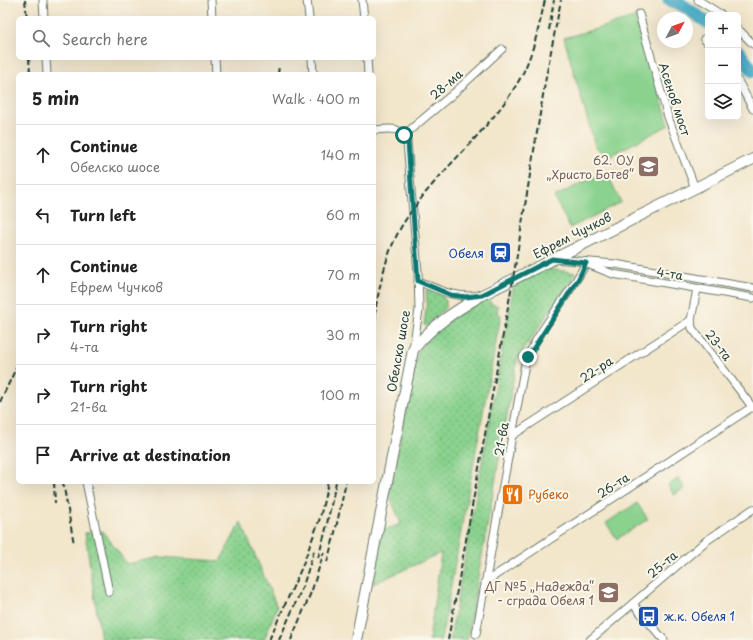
<!DOCTYPE html>
<meta charset="utf-8">
<style>
body{margin:0;font-family:"Playpen Sans",sans-serif;background:#f2f2f2;color:#222}
.controls{position:absolute;right:12px;top:12px;display:grid;overflow:hidden;border-radius:6px;box-shadow:0 4px 16px #0002}
.controls button{width:36px;height:36px;display:grid;place-items:center;padding:0;border:0;border-bottom:1px solid #e0e0e0;background:#fff;color:#222;font:20px sans-serif}
.compass{position:absolute;left:657px;top:12px;width:36px;height:36px;border-radius:50%;background:#fff;box-shadow:0 4px 16px #0002;rotate:49deg}
.stop{position:absolute;width:12px;height:12px;margin:-9px;border:3px solid #0f766e;border-radius:50%;background:#fff}
.stop.end{background:#0f766e;border-color:#fff;box-shadow:0 1px 4px #0008}
.list{margin:0;padding:0;list-style:none}
h2{display:flex;justify-content:space-between;align-items:center;height:52px;margin:0;padding:0 16px;font-size:17px}
h2 small{font-size:13px;font-weight:400;color:#767676}
.list li{display:grid;grid-template-columns:26px 1fr auto;gap:12px;align-items:center;box-sizing:border-box;height:60px;padding:0 16px;border-top:1px solid #e0e0e0}
.list b{display:block;font-size:15px;white-space:nowrap}
.list p{margin:0;font-size:13px;white-space:nowrap;color:#767676}
.list em{font-size:13px;font-style:normal;color:#767676}
.icon{flex:none;width:22px;height:22px;fill:none;stroke:currentColor;stroke-width:2;stroke-linecap:round;stroke-linejoin:round}
.map{position:relative;flex:none;width:753px;height:640px;overflow:hidden}
.search{position:absolute;background:#fff;box-shadow:0 4px 16px #0002;left:16px;top:16px;width:360px;height:44px;display:flex;align-items:center;gap:10px;box-sizing:border-box;padding:0 14px;border-radius:6px;color:#767676;font-size:15px}
.panel{position:absolute;background:#fff;box-shadow:0 4px 16px #0002;left:16px;top:72px;width:360px;height:412px;border-radius:6px}
.map>svg:first-child{display:block}
.grass{fill:url(#grass-dots);stroke:#548861}
.park{fill:url(#park-crowns);stroke:#548861}
.pitch{fill:#8ad28e;stroke:#548861}
.lines{fill:none;stroke-linecap:round;stroke-linejoin:round}
.river{stroke:#43a9c3;stroke-width:13}
.street-casing{stroke:#697869;stroke-width:9}
.secondary-casing{stroke:#697869;stroke-width:12}
.street{stroke:#fff;stroke-width:7}
.secondary{stroke:#fff;stroke-width:10}
.rail{stroke:#1f3d34;stroke-width:2;stroke-dasharray:6 3;stroke-linecap:butt}
.route{stroke:#0f766e;stroke-width:5}
.labels{text-anchor:middle;dominant-baseline:central;stroke-width:4;stroke-linejoin:round;paint-order:stroke}
.street-label{font-size:12px;fill:#1f3d34;stroke:#fbf7ec}
.education-label{font-size:12px;fill:#785e54;stroke:#fbf7ec;text-anchor:end}
.transit-label{font-size:12px;fill:#164399;stroke:#fbf7ec;text-anchor:end}
.food-label{font-size:12px;fill:#c56008;stroke:#fbf7ec;text-anchor:start}
</style>
<div class="map">
<svg width="753" height="640" viewBox="0 0 753 640">
<defs>
<pattern id="grass-dots" width="8" height="8" patternUnits="userSpaceOnUse"><rect width="8" height="8" fill="#8ad28e"/><path d="M2 2h.1M6 6h.1" fill="none" stroke="#70ac75" stroke-width="1.8" stroke-linecap="round"/></pattern>
<pattern id="park-crowns" width="20" height="18" patternUnits="userSpaceOnUse"><rect width="20" height="18" fill="#8ad28e"/><path d="M2 6a3 3 0 1 1 6 0M12 15a3 3 0 1 1 6 0" fill="none" stroke="#70ac75"/></pattern>
</defs>
<rect width="100%" height="100%" fill="#fbf7ec"/>
<filter id="ink" filterUnits="userSpaceOnUse"><feTurbulence type="fractalNoise" baseFrequency=".025" numOctaves="2"/><feDisplacementMap in="SourceGraphic" scale="8" xChannelSelector="R" yChannelSelector="G"/><feConvolveMatrix kernelMatrix="1 2 1 2 8 2 1 2 1" color-interpolation-filters="sRGB"/></filter>
<filter id="wash" filterUnits="userSpaceOnUse"><feTurbulence type="fractalNoise" baseFrequency=".012" numOctaves="4" result="noise"/><feDisplacementMap in="SourceGraphic" scale="16" xChannelSelector="R" yChannelSelector="G"/><feGaussianBlur stdDeviation="0.9" result="paint"/><feColorMatrix in="noise" values="0 0 0 0 0 0 0 0 0 0 0 0 0 0 0 0 0 1.4 0 .05"/><feComposite in="paint" operator="in"/></filter>
<g filter="url(#wash)">
<rect width="100%" height="100%" fill="#f2e6cb"/>
<!-- grass -->
<g class="grass">
<path d="M544,268L576,273L517,359L467,640H450L514,284Z"/>
<path d="M429,289L442,296L446,301V307L429,325L425,326L424,325L427,302L426,290Z"/>
<path d="M488,297L491,304L498,306L497,314L501,315L441,640H429L441,553L373,584L381,531L401,524L389,494L418,351C434,327 462,310 488,297Z"/>
<path d="M241,522L277,607L264,640H101L85,533L103,531L127,564L160,557L220,561Z"/>
</g>
<!-- park -->
<path class="park" d="M679,478L685,488L674,495L668,485Z"/>
<!-- pitch -->
<g class="pitch">
<path d="M637,17L669,125L607,157L595,146L564,38Z"/>
<path d="M606,171L621,202L570,228L554,197Z"/>
<path d="M637,503L648,519L617,539L606,523Z"/>
</g>
<g class="lines">
<!-- river -->
<g class="river">
<path d="M669,0L684,6L708,23"/>
<path d="M738,51L753,71"/>
</g>
</g>
</g>
<g filter="url(#ink)">
<g class="lines">
<defs>
<g id="street">
<path d="M43,0L44,18"/>
<path d="M211,0L212,18"/>
<path d="M307,0L309,18"/>
<path d="M362,0L364,18"/>
<path d="M698,0L722,15"/>
<path d="M639,14L668,117L695,188"/>
<path d="M738,29L753,44"/>
<path d="M704,39L708,43"/>
<path d="M46,58L47,74"/>
<path d="M215,58L216,74"/>
<path d="M312,58L313,74"/>
<path d="M367,58L368,74"/>
<path d="M738,81L753,109"/>
<path d="M374,130C390,129 400,125 407,142L418,272L419,310L413,349"/>
<path d="M404,135L454,93L502,49"/>
<path d="M554,259L615,264L753,288"/>
<path d="M590,265L613,274L753,298"/>
<path d="M418,281C439,290 456,299 479,295"/>
<path d="M697,289L691,320L692,328L753,408"/>
<path d="M513,435L691,320"/>
<path d="M86,482L109,592"/>
<path d="M485,582L752,407"/>
<path d="M633,604L664,640"/>
<path d="M476,634L525,364C537,330 569,297 586,263"/>
<path d="M590,640L706,541L753,509"/>
</g>
<path id="secondary" d="M356,640L413,350C431,326 457,310 482,295L753,159"/>
</defs>
<!-- street casing -->
<use href="#street" class="street-casing"/>
<!-- secondary casing -->
<use href="#secondary" class="secondary-casing"/>
<!-- street -->
<use href="#street" class="street"/>
<!-- secondary -->
<use href="#secondary" class="secondary"/>
<!-- rail -->
<g class="rail">
<path d="M25,0L27,18"/>
<path d="M549,30L554,0"/>
<path d="M29,58L30,74"/>
<path d="M278,74L279,66"/>
<path d="M374,316C380,286 385,256 400,229C433,172 491,133 522,75C534,51 539,26 545,0"/>
<path d="M374,329L376,310"/>
<path d="M0,402L18,364"/>
<path d="M54,482L55,503"/>
<path d="M63,482L74,544"/>
<path d="M318,558L325,533L336,482"/>
<path d="M327,562L334,537L346,482"/>
<path d="M269,640L302,567L320,518L328,482"/>
<path d="M279,640L303,586L315,548"/>
<path d="M291,640L312,590L324,552"/>
<path d="M448,640L513,279L546,77L561,0"/>
</g>
</g>
</g>
<g class="lines" filter="url(#ink)">
<!-- route -->
<path class="route" d="M404,135L408,142L418,281L451,295L466,297L482,295L552,259L586,263L579,278L528,357"/>
</g>
<!-- icons -->
<defs>
<symbol id="school-square" viewBox="-11 -11 22 22"><rect x="-9" y="-9" width="18" height="18" rx="4" fill="#8d6e63" stroke="#fbf7ec"/><path d="M0-5L7-2L0 1L-7-2ZM-4 1L0 2.5L4 1V4Q0 6-4 4Z" fill="#fff"/></symbol>
<symbol id="station-square" viewBox="-11 -11 22 22"><rect x="-9" y="-9" width="18" height="18" rx="4" fill="#1a4fb4" stroke="#fbf7ec"/><path d="M-3-6H3Q5-6 5-4V2Q5 4 3 4L4.5 6H3L1.5 4h-3L-3 6H-4.5L-3 4Q-5 4-5 2V-4Q-5-6-3-6ZM-3.5-4v3h7v-3ZM-3.5 1v1.5H-2V1ZM2 1v1.5H3.5V1Z" fill="#fff"/></symbol>
<symbol id="restaurant-square" viewBox="-11 -11 22 22"><rect x="-9" y="-9" width="18" height="18" rx="4" fill="#e8710a" stroke="#fbf7ec"/><path d="M-5-6h1v4h1v-4h1v4h1v-4h1v5L-1.5 .5V6h-2V.5L-5-1ZM5-6V6H3V1.5H1.5Q1.5-4 5-6Z" fill="#fff"/></symbol>
<symbol id="bus-square" viewBox="-11 -11 22 22"><rect x="-9" y="-9" width="18" height="18" rx="4" fill="#1a4fb4" stroke="#fbf7ec"/><path d="M-5-6H5V4H4V6H2V4H-2V6H-4V4H-5ZM-3.5-4V0h7V-4ZM-3.5 1.2v1.5H-2V1.2ZM2 1.2v1.5H3.5V1.2Z" fill="#fff"/></symbol>
</defs>
<g fill-rule="evenodd">
<use href="#school-square" x="636" y="154" width="25" height="25"/>
<use href="#station-square" x="488" y="240" width="25" height="25"/>
<use href="#restaurant-square" x="500" y="482" width="25" height="25"/>
<use href="#school-square" x="596" y="580" width="25" height="25"/>
<use href="#bus-square" x="636" y="604" width="25" height="25"/>
</g>
<g class="labels">
<!-- street labels -->
<g class="street-label">
<text transform="translate(446 84) rotate(-41)">28-ма</text>
<text transform="translate(675 99) rotate(72)">Асенов мост</text>
<text transform="translate(572 235) rotate(-27)">Ефрем Чучков</text>
<text transform="translate(670 273) rotate(10)">4-та</text>
<text transform="translate(719 345) rotate(53)">23-та</text>
<text transform="translate(398 351) rotate(-80)">Обелско шосе</text>
<text transform="translate(596 369) rotate(-33)">22-ра</text>
<text transform="translate(501 439) rotate(-80)">21-ва</text>
<text transform="translate(613 485) rotate(-33)">26-та</text>
<text transform="translate(662 564) rotate(-40)">25-та</text>
</g>
<!-- education labels -->
<g class="education-label">
<text x="634" y="160">62. ОУ<tspan x="634" dy="14">„Христо Ботев“</tspan></text>
<text x="594" y="586">ДГ №5 „Надежда“<tspan x="594" dy="14">- сграда Обеля 1</tspan></text>
</g>
<!-- transit labels -->
<g class="transit-label">
<text x="484" y="253">Обеля</text>
<text x="664" y="616" text-anchor="start">ж.к. Обеля 1</text>
</g>
<!-- food labels -->
<g class="food-label">
<text x="528" y="494">Рубеко</text>
</g>
</g>
</svg>
<div class="controls">
<button>+</button>
<button>−</button>
<button><svg class="icon" aria-label="layers" viewBox="0 0 24 24"><path d="M12 4l9 5-9 5-9-5zM3 14l9 5 9-5"/></svg></button>
</div>
<svg class="compass" viewBox="-18 -18 36 36"><path d="M0-13l5 13h-10z" fill="#e53935"/><path d="M0 13l5-13h-10z" fill="#767676"/></svg>
<div class="stop" style="left:404px;top:135px"></div>
<div class="stop end" style="left:528px;top:357px"></div>
<div class="search"><svg class="icon" aria-label="search" viewBox="0 0 24 24"><circle cx="10" cy="10" r="6"/><path d="M15 15l6 6"/></svg>Search here</div>
<section class="panel">
<h2>5 min<small>Walk · 400 m</small></h2>
<ul class="list">
<li><svg class="icon" aria-label="ahead" viewBox="0 0 24 24"><path d="M12 20V5M6 11l6-6 6 6"/></svg><div><b>Continue</b><p>Обелско шосе</p></div><em>140 m</em></li>
<li><svg class="icon" aria-label="left" viewBox="0 0 24 24"><path d="M17 20v-9H6M10 6l-5 5 5 5"/></svg><div><b>Turn left</b></div><em>60 m</em></li>
<li><svg class="icon" aria-label="ahead" viewBox="0 0 24 24"><path d="M12 20V5M6 11l6-6 6 6"/></svg><div><b>Continue</b><p>Ефрем Чучков</p></div><em>70 m</em></li>
<li><svg class="icon" aria-label="right" viewBox="0 0 24 24"><path d="M7 20v-9h11M14 6l5 5-5 5"/></svg><div><b>Turn right</b><p>4-та</p></div><em>30 m</em></li>
<li><svg class="icon" aria-label="right" viewBox="0 0 24 24"><path d="M7 20v-9h11M14 6l5 5-5 5"/></svg><div><b>Turn right</b><p>21-ва</p></div><em>100 m</em></li>
<li><svg class="icon" aria-label="arrive" viewBox="0 0 24 24"><path d="M6 21V4h12l-3 4 3 4H6"/></svg><div><b>Arrive at destination</b></div></li>
</ul>
</section>
</div>
